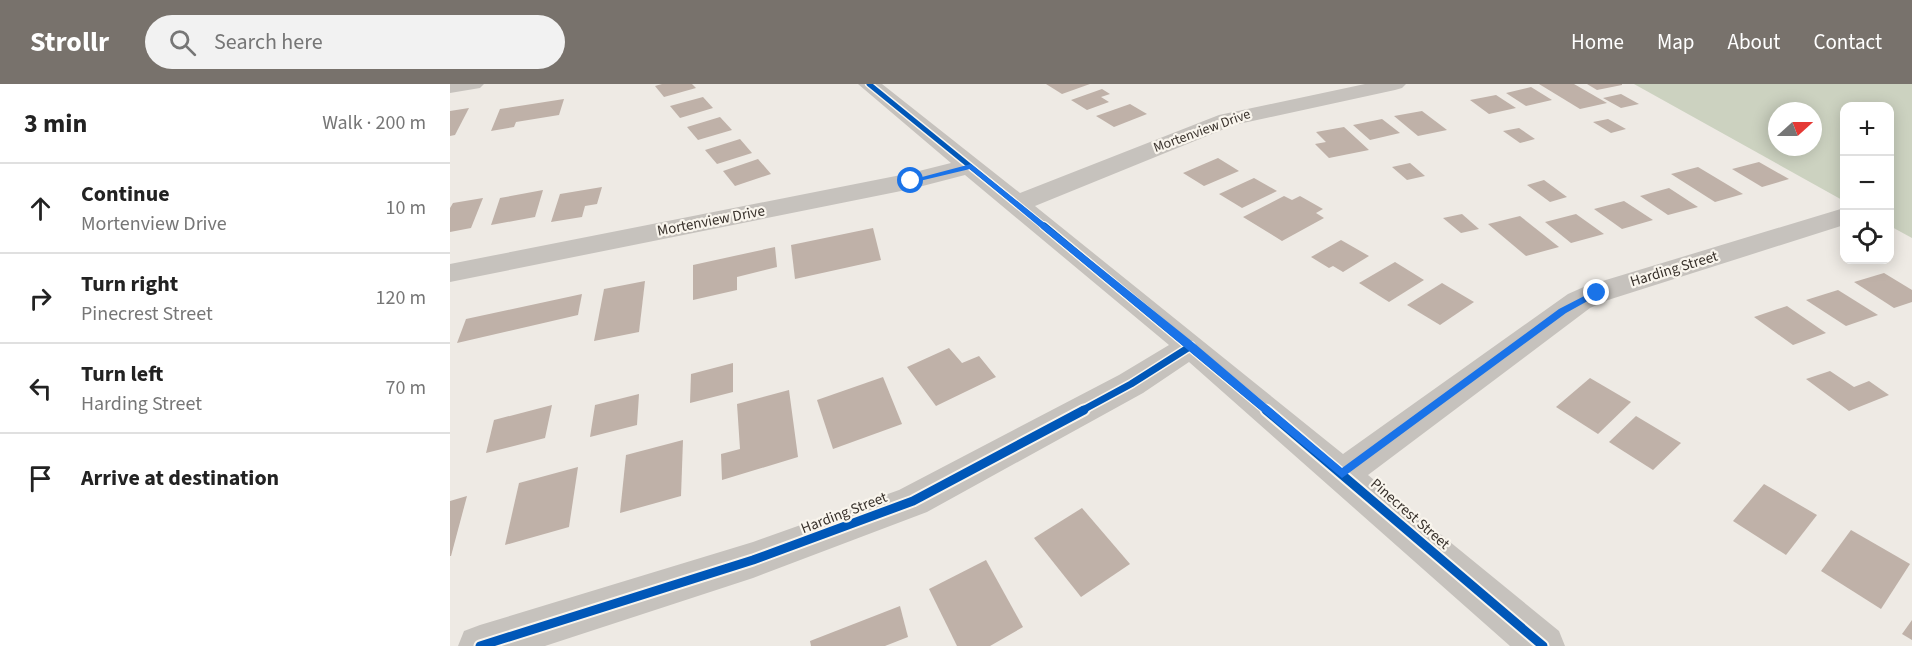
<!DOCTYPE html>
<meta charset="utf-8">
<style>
body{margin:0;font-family:"Source Sans 3",sans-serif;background:#f2f2f2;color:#222}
.controls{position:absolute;right:18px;top:18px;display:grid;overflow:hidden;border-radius:12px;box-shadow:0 3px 15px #0003}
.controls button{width:54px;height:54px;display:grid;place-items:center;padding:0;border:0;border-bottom:2px solid #e0e0e0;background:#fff;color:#222;font:30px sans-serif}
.compass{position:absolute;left:1318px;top:18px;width:54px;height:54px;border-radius:50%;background:#fff;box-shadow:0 3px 15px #0003;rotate:69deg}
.stop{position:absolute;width:18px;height:18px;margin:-14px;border:4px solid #1a73e8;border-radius:50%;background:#fff}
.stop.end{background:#1a73e8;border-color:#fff;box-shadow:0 2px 6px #0008}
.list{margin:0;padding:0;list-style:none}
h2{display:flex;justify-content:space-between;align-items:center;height:78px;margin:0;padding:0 24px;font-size:26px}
h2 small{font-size:20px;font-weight:400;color:#767676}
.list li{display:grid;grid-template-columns:39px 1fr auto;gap:18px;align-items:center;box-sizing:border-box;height:90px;padding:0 24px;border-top:2px solid #e0e0e0}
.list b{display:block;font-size:22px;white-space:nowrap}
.list p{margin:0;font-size:20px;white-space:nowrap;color:#767676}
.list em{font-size:20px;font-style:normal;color:#767676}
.icon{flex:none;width:33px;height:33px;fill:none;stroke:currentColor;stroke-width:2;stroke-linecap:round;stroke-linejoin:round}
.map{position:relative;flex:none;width:1462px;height:562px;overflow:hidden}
header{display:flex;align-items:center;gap:36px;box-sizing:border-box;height:84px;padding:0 30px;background:#78726c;color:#fff}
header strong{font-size:28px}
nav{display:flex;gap:33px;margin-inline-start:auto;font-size:21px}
.search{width:420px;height:54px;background:#f2f2f2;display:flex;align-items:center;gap:15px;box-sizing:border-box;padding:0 21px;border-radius:33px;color:#767676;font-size:22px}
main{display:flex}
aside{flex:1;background:#fff}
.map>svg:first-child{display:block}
.green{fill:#ccd2c0;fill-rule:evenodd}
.building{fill:#bfb1a8}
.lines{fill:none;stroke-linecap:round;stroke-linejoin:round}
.minor{fill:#c6c2bd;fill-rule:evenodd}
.cycleway-far2-casing{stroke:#f9f5ed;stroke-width:8}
.cycleway-far1-casing{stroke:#f9f5ed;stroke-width:10}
.cycleway-casing{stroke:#f9f5ed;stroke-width:13}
.cycleway-far2{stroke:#0057b8;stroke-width:5}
.cycleway-far1{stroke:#0057b8;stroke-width:7}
.cycleway{stroke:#0057b8;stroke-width:9}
.route{fill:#1a73e8}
.labels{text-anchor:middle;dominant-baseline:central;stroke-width:4.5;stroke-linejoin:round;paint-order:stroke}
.far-street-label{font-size:14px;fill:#38312b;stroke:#f9f5ed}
.street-label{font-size:15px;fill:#38312b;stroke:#f9f5ed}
</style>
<header>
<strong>Strollr</strong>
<div class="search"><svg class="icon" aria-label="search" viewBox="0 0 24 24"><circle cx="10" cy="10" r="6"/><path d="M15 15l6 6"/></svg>Search here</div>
<nav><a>Home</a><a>Map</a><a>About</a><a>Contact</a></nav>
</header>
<main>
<aside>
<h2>3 min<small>Walk · 200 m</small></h2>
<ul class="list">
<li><svg class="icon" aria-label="ahead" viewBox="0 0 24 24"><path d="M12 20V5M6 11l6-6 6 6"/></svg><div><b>Continue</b><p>Mortenview Drive</p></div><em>10 m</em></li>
<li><svg class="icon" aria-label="right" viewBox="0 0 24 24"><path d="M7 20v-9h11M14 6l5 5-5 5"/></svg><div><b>Turn right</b><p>Pinecrest Street</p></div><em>120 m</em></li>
<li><svg class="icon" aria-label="left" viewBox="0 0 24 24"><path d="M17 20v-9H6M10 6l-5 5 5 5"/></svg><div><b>Turn left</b><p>Harding Street</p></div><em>70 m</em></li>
<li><svg class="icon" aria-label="arrive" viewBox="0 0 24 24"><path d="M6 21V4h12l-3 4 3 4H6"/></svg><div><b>Arrive at destination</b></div></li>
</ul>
</aside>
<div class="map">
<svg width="1462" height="562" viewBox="0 0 1462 562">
<rect width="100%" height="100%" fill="#eeeae4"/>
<!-- green -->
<path class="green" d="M1184,0H1462V154L1440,142V22H1394V117ZM1327,27H1363V63H1327Z"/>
<!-- building -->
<g class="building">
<path d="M212,0H242L246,4L214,13L205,2Z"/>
<path d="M596,0H640L612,10Z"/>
<path d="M1089,0H1124L1157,19L1130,25Z"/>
<path d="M1137,0H1172V1L1147,6Z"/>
<path d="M1081,3L1102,16L1076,22L1056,9Z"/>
<path d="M652,5L660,10L651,13L659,18L637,26L621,16Z"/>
<path d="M1171,10L1189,20L1171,24L1153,14Z"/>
<path d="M1046,11L1066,24L1039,30L1020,16Z"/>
<path d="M253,13L263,24L230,34L220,22Z"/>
<path d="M114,15L109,31L66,38L64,43L41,47L50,25Z"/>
<path d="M680,20L697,30L664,43L646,32Z"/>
<path d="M19,24L5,51L0,52V27Z"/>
<path d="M972,27L997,46L968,52L944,32Z"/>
<path d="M270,33L282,46L248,56L237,43Z"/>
<path d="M932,35L950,49L920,56L903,41Z"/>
<path d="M1158,35L1176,45L1161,49L1143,38Z"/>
<path d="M894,43L919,66L879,74L865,60L876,58L866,48Z"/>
<path d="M1069,44L1085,55L1070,59L1053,47Z"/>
<path d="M290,55L302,69L267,80L255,66Z"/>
<path d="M768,74L789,87L754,102L733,89Z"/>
<path d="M308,75L321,90L285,102L273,87Z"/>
<path d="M1309,78L1339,95L1312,103L1282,85Z"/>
<path d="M960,79L975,92L957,96L942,83Z"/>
<path d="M1248,83L1293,110L1265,118L1221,90Z"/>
<path d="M804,94L827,107L792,124L769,110Z"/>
<path d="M1094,96L1117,113L1100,118L1077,101Z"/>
<path d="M152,103L147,120L135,122L132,133L101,138L110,110Z"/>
<path d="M1219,104L1248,123L1218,131L1190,112Z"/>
<path d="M93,106L85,133L41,141L50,114Z"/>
<path d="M834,112L842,116L850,112L873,125L866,129L874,134L832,157L793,133Z"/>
<path d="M33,114L21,144L0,148V124L3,119Z"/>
<path d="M1174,117L1203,136L1172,145L1144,125Z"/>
<path d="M1012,130L1029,145L1011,149L993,134Z"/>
<path d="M1126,130L1154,150L1121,159L1095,138Z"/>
<path d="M1070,132L1109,163L1076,172L1038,140Z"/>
<path d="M423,144L431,176L345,195L341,161Z"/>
<path d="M891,156L919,172L893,188L883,182L879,184L861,173Z"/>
<path d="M325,163L327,183L287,193V206L243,216V181Z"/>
<path d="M945,178L974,196L939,218L909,199Z"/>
<path d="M1434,189L1462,206V218L1444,224L1404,198Z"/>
<path d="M195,197L189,248L144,257L154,205Z"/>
<path d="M992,199L1024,218L990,241L957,221Z"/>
<path d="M1388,206L1428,231L1396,242L1356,216Z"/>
<path d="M132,210L128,231L7,259L16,235Z"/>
<path d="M1337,222L1376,249L1343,261L1304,233Z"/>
<path d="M499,264L512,279L529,272L546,293L486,322L457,283Z"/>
<path d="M283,279V308L240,319L241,290Z"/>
<path d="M1380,287L1404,303L1419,297L1439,311L1399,327L1356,295Z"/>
<path d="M433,293L452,340L383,365L367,316Z"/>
<path d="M1140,294L1181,318L1148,350L1106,323Z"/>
<path d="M339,306L348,373L272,396L271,370L290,365L287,320Z"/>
<path d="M189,310L187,341L140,353L145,321Z"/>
<path d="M102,321L95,354L36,369L44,336Z"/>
<path d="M1186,332L1231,359L1203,386L1159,358Z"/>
<path d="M233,356L231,412L170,429L176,371Z"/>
<path d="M128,383L119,443L55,461L69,399Z"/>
<path d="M1314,400L1367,431L1336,471L1283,437Z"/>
<path d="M17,412L1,472H0V417Z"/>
<path d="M632,424L680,480L631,513L584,454Z"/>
<path d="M1401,446L1460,480L1431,525L1371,487Z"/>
<path d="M536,476L573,543L540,562H507L479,505Z"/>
<path d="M450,522L458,553L435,562H361L360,557Z"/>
<path d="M1462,536V556L1452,550Z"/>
</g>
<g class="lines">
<!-- minor -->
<g class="minor">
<path d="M0,0H34L30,4L0,9Z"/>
<path d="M408,0H432L570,109L769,31L915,0H956L952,4L945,6L784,41L585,122L893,370L1118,210L1136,202L1394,124V141L1158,216L1140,224L918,391L1109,547L1115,562H1060L739,278L693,309L477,428L303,494L95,562H8L14,547L30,541L303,458L449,406L669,291L719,261L515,91L461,105L0,198V180L461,89L501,79Z"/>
</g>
<defs>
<path id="cycleway-far2" d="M419,0L596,144"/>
<g id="cycleway-far1">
<path d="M594,142L817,327"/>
<path d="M631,327L681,300L741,262"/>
</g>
<g id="cycleway">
<path d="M816,326L1093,562"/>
<path d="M30,562L303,476L463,417L634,326"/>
</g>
</defs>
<!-- cycleway-far2 casing -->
<use href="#cycleway-far2" class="cycleway-far2-casing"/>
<!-- cycleway-far1 casing -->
<use href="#cycleway-far1" class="cycleway-far1-casing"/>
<!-- cycleway casing -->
<use href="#cycleway" class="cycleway-casing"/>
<!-- cycleway-far2 -->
<use href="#cycleway-far2" class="cycleway-far2"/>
<!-- cycleway-far1 -->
<use href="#cycleway-far1" class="cycleway-far1"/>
<!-- cycleway -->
<use href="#cycleway" class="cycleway"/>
</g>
<!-- route -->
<path class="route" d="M521,80L744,259L892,384L1109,225L1144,207L1152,209L1116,229L892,394L520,85L461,99L457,97Z"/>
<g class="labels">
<!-- far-street labels -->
<g class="far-street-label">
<text transform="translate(752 47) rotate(-20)">Mortenview Drive</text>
</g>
<!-- street labels -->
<g class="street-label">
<text transform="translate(261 137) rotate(-11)">Mortenview Drive</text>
<text transform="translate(1224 185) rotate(-17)">Harding Street</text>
<text transform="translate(394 429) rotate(-21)">Harding Street</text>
<text transform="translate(960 430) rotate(41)">Pinecrest Street</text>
</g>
</g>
</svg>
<div class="controls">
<button>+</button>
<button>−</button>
<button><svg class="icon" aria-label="locate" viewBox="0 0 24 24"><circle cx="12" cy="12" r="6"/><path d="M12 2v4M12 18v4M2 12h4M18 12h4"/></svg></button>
</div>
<svg class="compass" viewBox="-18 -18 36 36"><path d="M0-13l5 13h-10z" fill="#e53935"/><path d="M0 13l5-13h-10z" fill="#767676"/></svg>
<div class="stop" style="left:461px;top:97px"></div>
<div class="stop end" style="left:1147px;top:209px"></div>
</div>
</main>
